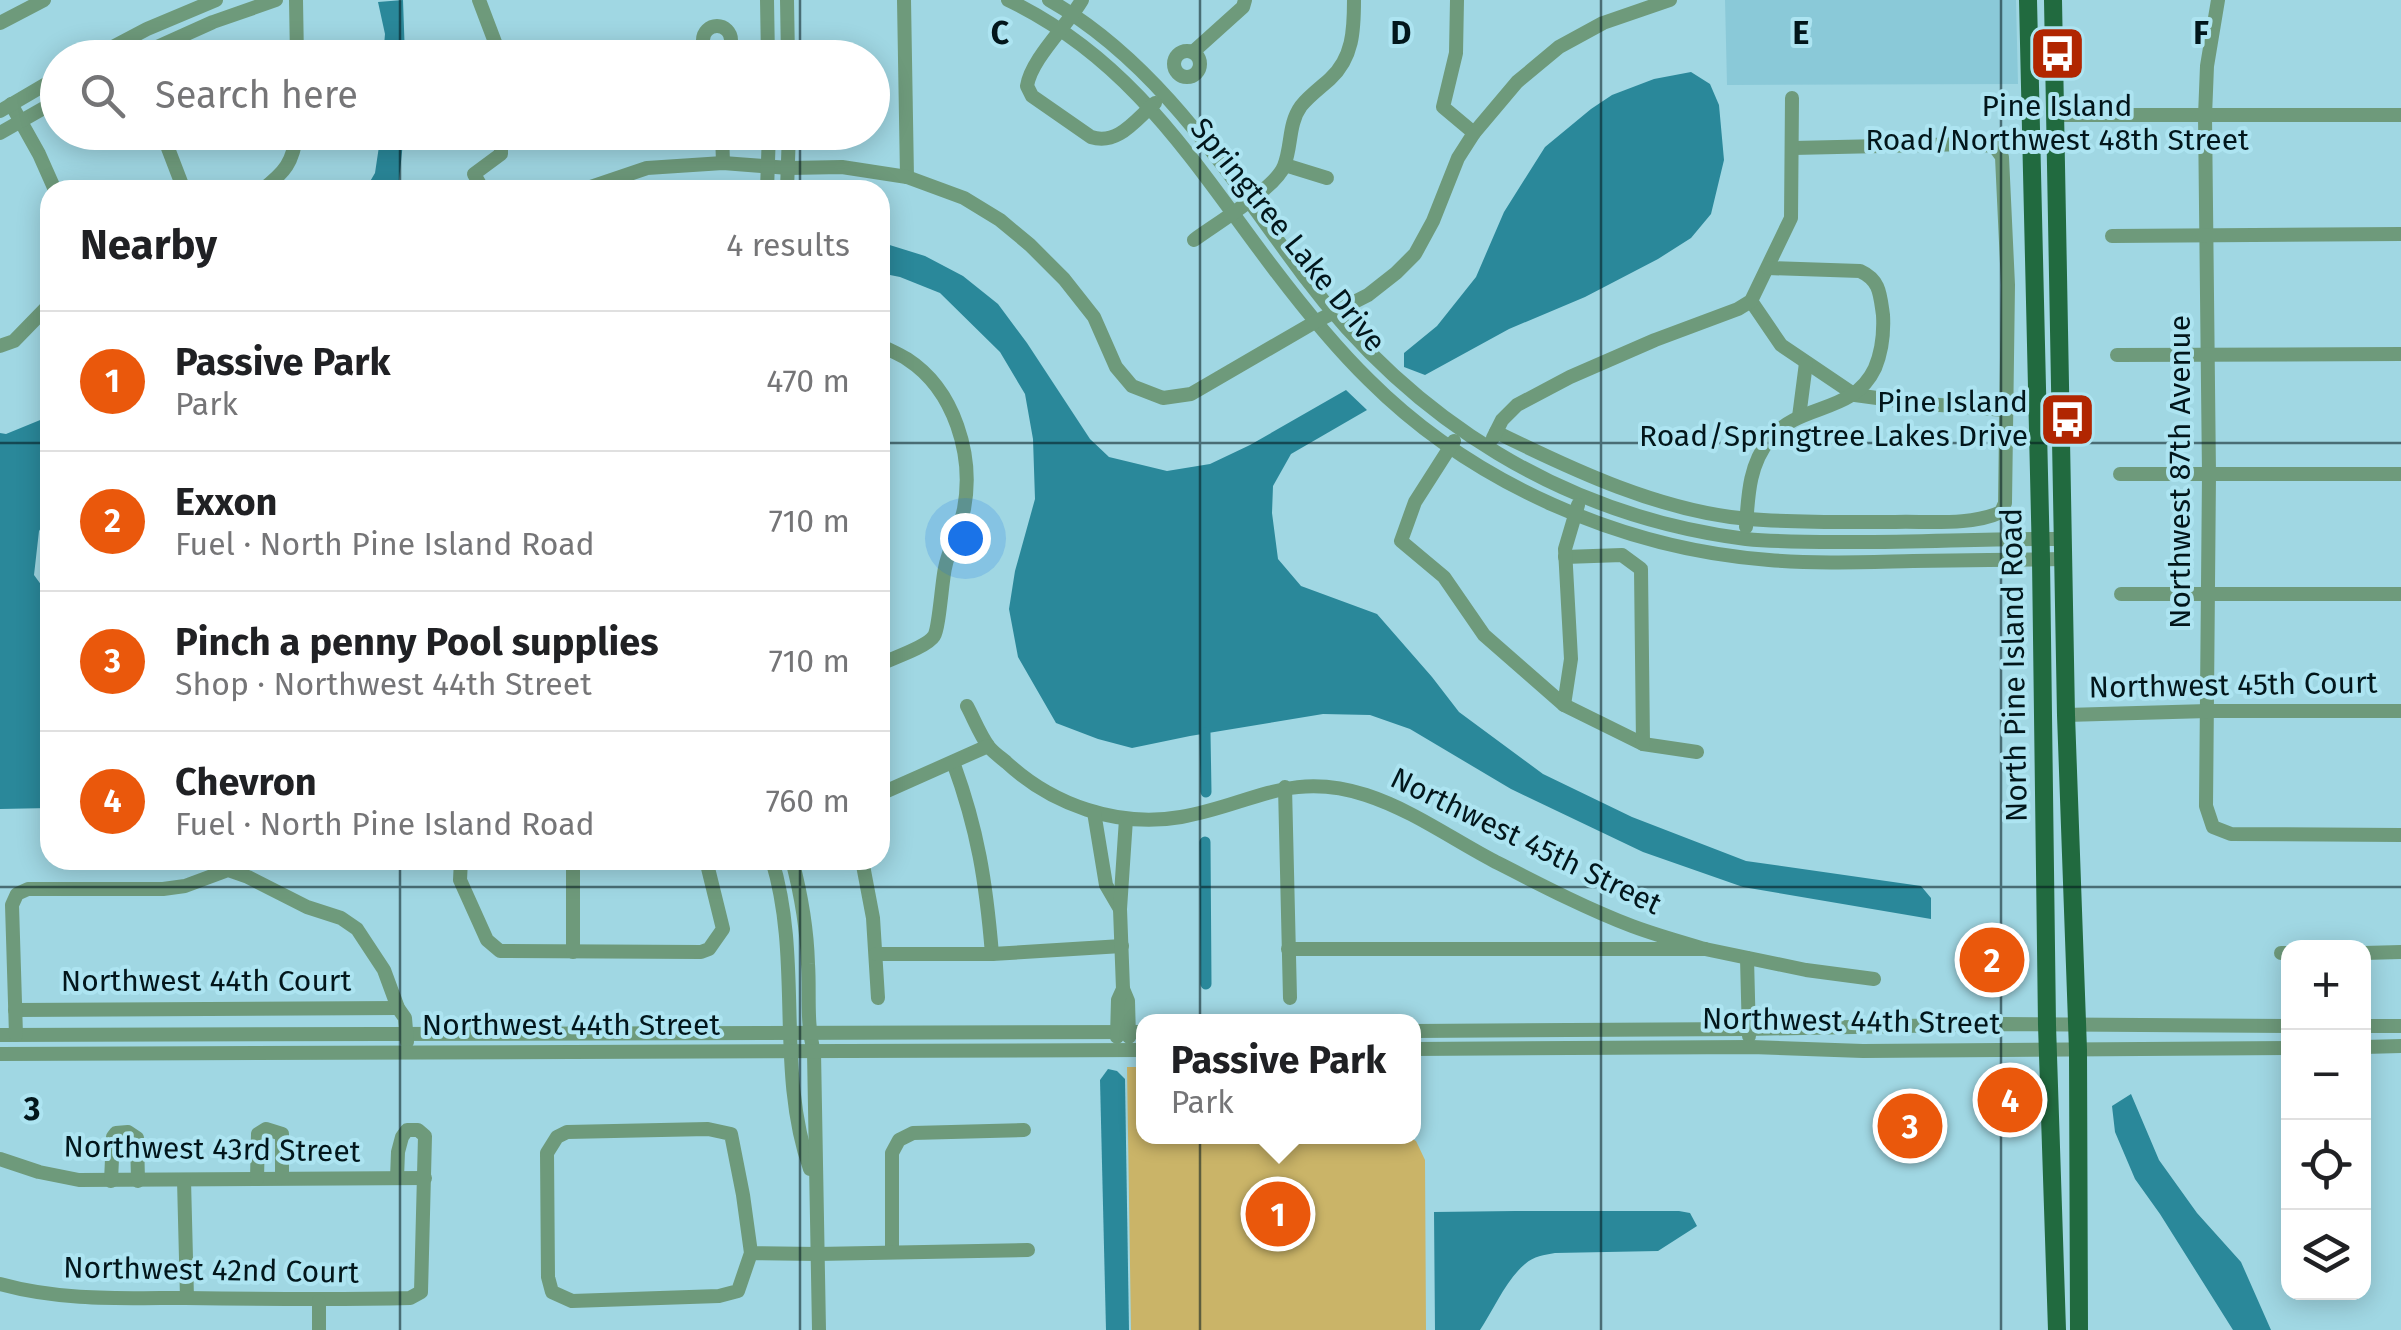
<!DOCTYPE html>
<meta charset="utf-8">
<style>
body{margin:0;font-family:"Fira Sans",sans-serif;background:#f6f6f6;color:#202124}
.controls{position:absolute;right:30px;bottom:30px;display:grid;overflow:hidden;border-radius:20px;box-shadow:0 5px 25px #0003}
.controls button{width:90px;height:90px;display:grid;place-items:center;padding:0;border:0;border-bottom:2px solid #e0e0e0;background:#fff;color:#202124;font:50px sans-serif}
.you{position:absolute;left:965px;top:538px;width:35px;height:35px;margin:-25px;border:8px solid #fff;border-radius:50%;background:#1a73e8;box-shadow:0 0 0 15px #1a73e833}
.badge{display:grid;place-items:center;width:65px;height:65px;border-radius:50%;background:#ea580c;color:#fff;font-size:32px;font-weight:700}
.pin{position:absolute;translate:-50% -50%;border:5px solid #fff;box-shadow:0 2px 10px #0006}
.popup{position:absolute;left:1136px;top:1014px;width:285px;height:130px;box-sizing:border-box;display:grid;place-content:center;border-radius:20px;background:#fff;filter:drop-shadow(0 2px 8px #0005);font-size:32px;white-space:nowrap;color:#757577}
.popup b{font-size:38px;color:#202124}
.popup::after{content:'';position:absolute;left:50%;top:100%;margin-left:-20px;border:20px solid transparent;border-top-color:#fff}
.list{margin:0;padding:0;list-style:none}
h2{display:flex;justify-content:space-between;align-items:center;height:130px;margin:0;padding:0 40px;font-size:42px}
h2 small{font-size:32px;font-weight:400;color:#757577}
.list li{display:grid;grid-template-columns:65px 1fr auto;gap:30px;align-items:center;box-sizing:border-box;height:140px;padding:0 40px;border-top:2px solid #e0e0e0}
.list b{display:block;font-size:38px;white-space:nowrap}
.list p{margin:0;font-size:32px;white-space:nowrap;color:#757577}
.list em{font-size:32px;font-style:normal;color:#757577}
.icon{flex:none;width:55px;height:55px;fill:none;stroke:currentColor;stroke-width:2;stroke-linecap:round;stroke-linejoin:round}
.map{position:relative;flex:none;width:2401px;height:1330px;overflow:hidden}
.search{position:absolute;background:#fff;box-shadow:0 5px 25px #0003;left:40px;top:40px;width:850px;height:110px;display:flex;align-items:center;gap:25px;box-sizing:border-box;padding:0 35px;border-radius:55px;color:#757577;font-size:38px}
.panel{position:absolute;background:#fff;box-shadow:0 5px 25px #0003;left:40px;top:180px;width:850px;height:690px;border-radius:30px}
.map>svg:first-child{display:block}
.built{fill:#8ac9d8}
.green{fill:#cab468}
.water{fill:#2a889a}
.lines{fill:none;stroke-linecap:round;stroke-linejoin:round}
.canal{stroke:#2a889a;stroke-width:11}
.minor{stroke:#6e9a7b;stroke-width:14}
.major{stroke:#216a3f;stroke-width:18}
.grid{fill:none;stroke:#02161b;stroke-width:2.5;stroke-opacity:0.55}
.labels{text-anchor:middle;dominant-baseline:central;stroke-width:8;stroke-linejoin:round;paint-order:stroke}
.poi-label{font-size:30px;fill:#02161b;stroke:#ade4f1}
.street-label{font-size:30px;fill:#02161b;stroke:#ade4f1}
.grid-label{font-size:32px;text-anchor:middle;font-weight:bold;fill:#02161b;stroke:#ade4f1;stroke-width:8;stroke-linejoin:round;paint-order:stroke}
</style>
<div class="map">
<svg width="2401" height="1330" viewBox="0 0 2401 1330">
<rect width="100%" height="100%" fill="#a0d7e3"/>
<!-- built -->
<path class="built" d="M1725,0H2016L2018,84L1727,85Z"/>
<!-- green -->
<path class="green" d="M1127,1067H1143V1136H1407L1416,1141L1425,1160L1426,1330H1131Z"/>
<!-- water -->
<g class="water">
<path d="M403,0L405,57H383L385,34L378,2Z"/>
<path d="M1691,72L1710,84L1719,105L1724,160L1711,214L1691,238L1658,259L1585,297L1509,329L1425,375L1404,367V353L1437,326L1476,277L1504,212L1545,147L1591,109L1612,95L1654,79Z"/>
<path d="M381,133H404L398,190H365L375,173Z"/>
<path d="M880,242L925,256L963,276L998,304L1027,343L1090,439L1109,457L1167,471L1210,464L1250,445L1346,390L1367,410L1291,454L1273,486L1272,513L1278,559L1301,586L1377,614L1432,677L1459,712L1543,774L1632,817L1746,861L1921,886L1931,898V919L1743,887L1643,852L1511,789L1410,729L1370,715L1323,714L1190,736L1132,748L1098,739L1056,723L1018,657L1009,609L1015,571L1035,499L1033,439L1025,394L1000,352L940,293L900,277L880,273Z"/>
<path d="M50,416V515L39,531L34,575L50,597V808L0,809V433L6,434Z"/>
<path d="M1108,1069L1117,1071L1125,1079L1129,1330H1106L1100,1080Z"/>
<path d="M2131,1094L2159,1160L2197,1213L2241,1262L2271,1330H2233L2160,1214L2135,1179L2115,1132L2112,1106Z"/>
<path d="M1515,1211H1679L1690,1213L1697,1226L1658,1251L1555,1253C1544,1255 1534,1256 1525,1264C1506,1280 1494,1309 1480,1330H1435L1434,1212Z"/>
</g>
<g class="lines">
<!-- canal -->
<g class="canal">
<path d="M1205,733L1206,792"/>
<path d="M1205,842L1206,984"/>
</g>
<!-- minor -->
<g class="minor">
<path d="M296,0L297,58"/>
<path d="M479,0L501,58"/>
<path d="M767,0L768,58"/>
<path d="M787,0L788,58"/>
<path d="M904,0L907,177"/>
<path d="M1008,0C1131,59 1192,160 1271,265C1302,306 1333,345 1369,380C1473,484 1623,549 1769,560C1817,564 1865,562 1913,561C1964,560 2014,560 2065,559"/>
<path d="M1049,0C1160,63 1229,176 1304,276C1413,421 1564,516 1746,539C1776,542 1807,542 1837,542C1913,543 1988,538 2064,539"/>
<path d="M1082,0C1067,26 1031,59 1027,86L1032,96L1091,137C1118,146 1136,119 1155,103"/>
<path d="M1457,0L1456,53L1443,107L1474,133"/>
<path d="M2218,0L2207,66L2205,116L2209,474L2206,806L2213,827L2231,834L2401,835"/>
<path d="M0,23L44,0"/>
<circle cx="717" cy="40" r="14"/>
<circle cx="1187" cy="64" r="13"/>
<path d="M1193,52L1243,7L1245,0"/>
<path d="M92,58L147,29L216,0"/>
<path d="M133,58L213,22L276,0"/>
<path d="M11,104L39,154L55,190"/>
<path d="M0,111L58,77"/>
<path d="M2055,115H2401"/>
<path d="M167,132L166,143L184,190"/>
<path d="M722,132L723,163"/>
<path d="M0,133L58,100"/>
<path d="M1285,165L1327,178"/>
<path d="M262,190C285,172 293,163 297,132"/>
<path d="M483,190L474,174L501,154V132"/>
<path d="M582,190L647,168L723,163L789,168L842,167L907,177L964,198L1000,220L1030,245L1064,279L1094,317L1116,367L1132,386L1163,398L1191,394L1315,322L1368,295L1396,273L1415,254L1433,221L1458,158L1474,133L1517,82L1559,47L1603,23L1670,0"/>
<path d="M767,190L769,132"/>
<path d="M787,190L789,132"/>
<path d="M2112,236L2401,234"/>
<path d="M1194,240C1214,225 1276,188 1284,166C1292,146 1288,124 1301,106C1309,96 1320,88 1330,79C1353,58 1354,30 1354,0"/>
<path d="M1751,301L1781,345L1855,395L1914,403L2005,410"/>
<path d="M880,345C889,350 899,354 907,359C955,390 974,456 964,509C960,529 949,547 945,568C942,581 939,629 934,636C927,647 893,658 880,664"/>
<path d="M0,346L14,341L50,304"/>
<path d="M2117,355L2401,354"/>
<path d="M1799,417L1806,363"/>
<path d="M1496,432C1573,470 1662,512 1749,519C1797,523 1847,522 1895,522C1927,521 1972,526 2001,512L2005,503L2008,285L2002,157L1994,146L1970,144L1793,148"/>
<path d="M1493,438L1502,420L1517,405L1570,377L1655,340L1738,309L1751,301L1791,218L1792,98"/>
<path d="M1454,441L1415,502L1401,541L1444,577L1484,635L1564,705L1643,744L1697,752"/>
<path d="M2120,474H2401"/>
<path d="M1746,527C1748,496 1749,464 1770,439C1800,402 1853,415 1875,368C1882,351 1884,333 1883,315C1880,294 1880,280 1860,271L1768,268"/>
<path d="M1565,557L1622,555L1641,569L1643,744"/>
<path d="M2121,594H2401"/>
<path d="M1564,705L1571,659L1565,549L1578,505"/>
<path d="M967,706C974,719 980,735 989,747C993,752 1000,757 1006,762C1052,805 1118,828 1181,817C1251,805 1289,770 1366,795C1412,810 1452,839 1494,861C1539,884 1585,908 1632,926C1656,935 1681,942 1705,949"/>
<path d="M2066,715L2208,711H2401"/>
<path d="M953,762C978,830 986,882 992,954"/>
<path d="M1285,787L1290,998"/>
<path d="M880,794L988,746"/>
<path d="M1094,812L1106,885L1120,909"/>
<path d="M461,860L460,880L487,940L500,951L701,952L709,949L723,929L706,860"/>
<path d="M573,860V952"/>
<path d="M772,860C803,961 775,1069 810,1169"/>
<path d="M792,860C801,894 807,928 808,964C810,993 806,1023 814,1052L819,1330"/>
<path d="M862,860L873,918L878,998"/>
<path d="M1288,949H1705L1806,970L1874,979"/>
<path d="M2281,953H2288"/>
<path d="M2364,953L2401,952"/>
<path d="M876,954H992L1122,946"/>
<path d="M1747,958L1749,1036"/>
<path d="M1123,989L1128,1001L1129,1037"/>
<path d="M15,1010L398,1008"/>
<path d="M2364,1026H2401"/>
<path d="M1413,1031L1748,1029L2003,1024L2288,1026"/>
<path d="M0,1035L1143,1032"/>
<path d="M16,1035L12,905L17,894L28,889H163L185,886L228,870L248,877L307,907L341,918L357,929L384,970L398,1008L405,1018L407,1042"/>
<path d="M1117,1037L1118,1000L1123,989L1120,909L1126,819"/>
<path d="M2364,1047L2401,1046"/>
<path d="M1413,1049L1752,1047L1863,1051L2288,1048"/>
<path d="M0,1054L1143,1050"/>
<path d="M0,1159L39,1172L79,1180L425,1178"/>
<path d="M257,1179L258,1134L266,1129L282,1134V1178"/>
<path d="M184,1180L187,1298"/>
<path d="M111,1181L113,1137L116,1133L128,1132L137,1138L138,1181"/>
<path d="M892,1252V1153L899,1140L913,1133L1024,1130"/>
<path d="M751,1253L743,1195L731,1134L708,1129L567,1132L557,1137L547,1153L548,1277L552,1292L572,1301L719,1296L738,1291L751,1253L817,1254L1028,1250"/>
<path d="M0,1284C61,1301 122,1298 185,1298C260,1299 335,1300 410,1298L421,1292L425,1136L418,1130H407L402,1137L398,1152L397,1178"/>
<path d="M319,1301V1330"/>
</g>
<!-- major -->
<g class="major">
<path d="M2028,0L2041,560L2047,1025L2057,1330"/>
<path d="M2053,0L2066,715L2078,1050L2079,1330"/>
</g>
</g>
<!-- grid -->
<path class="grid" d="M400,0V58M800,0V58M1200,0V1330M1601,0V1330M2001,0V1330M400,132V190M800,132V190M0,443H50M880,443H2401M400,860V1330M800,860V1330M0,887H2401"/>
<!-- icons -->
<defs>
<symbol id="bus-square" viewBox="-11 -11 22 22"><rect x="-9" y="-9" width="18" height="18" rx="4" fill="#b12601" stroke="#ade4f1"/><path d="M-5-6H5V4H4V6H2V4H-2V6H-4V4H-5ZM-3.5-4V0h7V-4ZM-3.5 1.2v1.5H-2V1.2ZM2 1.2v1.5H3.5V1.2Z" fill="#fff"/></symbol>
</defs>
<g fill-rule="evenodd">
<use href="#bus-square" x="2026" y="22" width="63" height="63"/>
<use href="#bus-square" x="2036" y="388" width="63" height="63"/>
</g>
<g class="labels">
<!-- poi labels -->
<g class="poi-label">
<text x="2057" y="106">Pine Island<tspan x="2057" dy="34">Road/Northwest 48th Street</tspan></text>
<text x="2028" y="402" text-anchor="end">Pine Island<tspan x="2028" dy="34">Road/Springtree Lakes Drive</tspan></text>
</g>
<!-- street labels -->
<g class="street-label">
<text transform="translate(1288 235) rotate(51)">Springtree Lake Drive</text>
<text transform="translate(2180 472) rotate(-90)">Northwest 87th Avenue</text>
<text transform="translate(2014 665) rotate(-91)">North Pine Island Road</text>
<text transform="translate(2233 685) rotate(-1)">Northwest 45th Court</text>
<text transform="translate(1526 841) rotate(26)">Northwest 45th Street</text>
<text x="206" y="981">Northwest 44th Court</text>
<text transform="translate(1851 1021) rotate(1)">Northwest 44th Street</text>
<text x="571" y="1025">Northwest 44th Street</text>
<text transform="translate(212 1149) rotate(1)">Northwest 43rd Street</text>
<text transform="translate(211 1270) rotate(1)">Northwest 42nd Court</text>
</g>
</g>
<g class="grid-label">
<text x="1000" y="44">C</text>
<text x="1401" y="44">D</text>
<text x="1801" y="44">E</text>
<text x="2201" y="44">F</text>
<text x="32" y="1120">3</text>
</g>
</svg>
<div class="controls">
<button>+</button>
<button>−</button>
<button><svg class="icon" aria-label="locate" viewBox="0 0 24 24"><circle cx="12" cy="12" r="6"/><path d="M12 2v4M12 18v4M2 12h4M18 12h4"/></svg></button>
<button><svg class="icon" aria-label="layers" viewBox="0 0 24 24"><path d="M12 4l9 5-9 5-9-5zM3 14l9 5 9-5"/></svg></button>
</div>
<div class="you"></div>
<div class="pin badge" style="left:1278px;top:1214px">1</div>
<div class="popup"><b>Passive Park</b>Park</div>
<div class="pin badge" style="left:1992px;top:960px">2</div>
<div class="pin badge" style="left:1910px;top:1126px">3</div>
<div class="pin badge" style="left:2010px;top:1100px">4</div>
<div class="search"><svg class="icon" aria-label="search" viewBox="0 0 24 24"><circle cx="10" cy="10" r="6"/><path d="M15 15l6 6"/></svg>Search here</div>
<section class="panel">
<h2>Nearby<small>4 results</small></h2>
<ul class="list">
<li><span class="badge">1</span><div><b>Passive Park</b><p>Park</p></div><em>470 m</em></li>
<li><span class="badge">2</span><div><b>Exxon</b><p>Fuel · North Pine Island Road</p></div><em>710 m</em></li>
<li><span class="badge">3</span><div><b>Pinch a penny Pool supplies</b><p>Shop · Northwest 44th Street</p></div><em>710 m</em></li>
<li><span class="badge">4</span><div><b>Chevron</b><p>Fuel · North Pine Island Road</p></div><em>760 m</em></li>
</ul>
</section>
</div>
